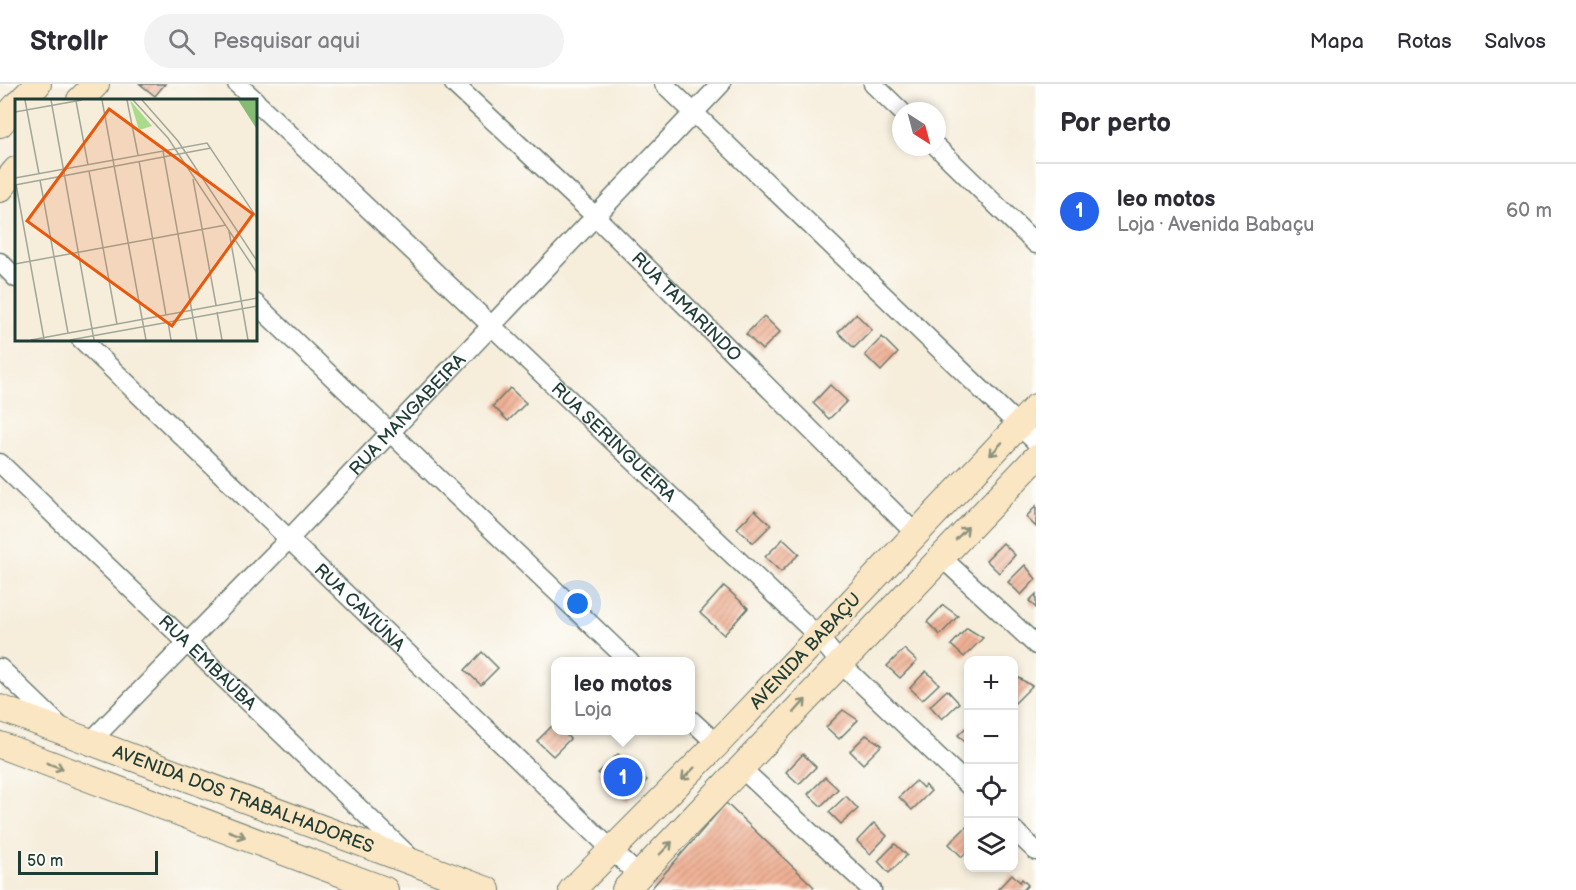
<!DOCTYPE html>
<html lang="pt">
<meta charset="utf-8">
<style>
body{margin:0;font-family:"Balsamiq Sans",sans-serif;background:#f2f2f3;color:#2b2b33}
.controls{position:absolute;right:18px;bottom:18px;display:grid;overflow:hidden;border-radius:12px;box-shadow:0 3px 9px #0003}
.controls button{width:54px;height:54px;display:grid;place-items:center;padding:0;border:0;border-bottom:2px solid #e1e1e2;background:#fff;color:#2b2b33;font:30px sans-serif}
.compass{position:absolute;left:892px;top:18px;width:54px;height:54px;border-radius:50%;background:#fff;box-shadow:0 3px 9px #0003;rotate:144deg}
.scale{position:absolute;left:18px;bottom:15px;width:140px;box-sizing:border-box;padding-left:6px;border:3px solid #1f3d34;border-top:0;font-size:16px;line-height:21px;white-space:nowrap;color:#1f3d34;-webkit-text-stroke:4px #fdfcf7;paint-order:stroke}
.you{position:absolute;left:578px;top:520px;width:21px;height:21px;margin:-15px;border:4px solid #fff;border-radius:50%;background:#1a73e8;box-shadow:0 0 0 9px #1a73e833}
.badge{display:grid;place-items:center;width:39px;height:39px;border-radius:50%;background:#2563eb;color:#fff;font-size:20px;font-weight:700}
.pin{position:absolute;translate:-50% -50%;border:3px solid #fff;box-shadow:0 2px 6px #0006}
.popup{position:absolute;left:551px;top:573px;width:144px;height:78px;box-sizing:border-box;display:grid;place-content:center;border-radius:12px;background:#fff;filter:drop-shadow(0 2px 4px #0005);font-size:20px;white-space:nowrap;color:#7c7c81}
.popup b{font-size:22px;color:#2b2b33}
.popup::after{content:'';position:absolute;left:50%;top:100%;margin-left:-12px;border:12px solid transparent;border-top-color:#fff}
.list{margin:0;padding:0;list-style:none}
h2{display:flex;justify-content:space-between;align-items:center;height:78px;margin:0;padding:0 24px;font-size:26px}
h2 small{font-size:20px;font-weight:400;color:#7c7c81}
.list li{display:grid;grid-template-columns:39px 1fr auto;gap:18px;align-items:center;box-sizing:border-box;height:96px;padding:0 24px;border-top:2px solid #e1e1e2}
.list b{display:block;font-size:22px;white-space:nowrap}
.list p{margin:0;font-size:20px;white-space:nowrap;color:#7c7c81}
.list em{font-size:20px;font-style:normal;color:#7c7c81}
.icon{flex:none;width:33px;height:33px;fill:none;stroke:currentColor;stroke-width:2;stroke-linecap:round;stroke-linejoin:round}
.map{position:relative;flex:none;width:1036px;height:806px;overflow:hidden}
header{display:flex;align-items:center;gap:36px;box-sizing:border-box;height:84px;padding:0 30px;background:#fff;border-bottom:2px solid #e1e1e2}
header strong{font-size:28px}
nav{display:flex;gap:33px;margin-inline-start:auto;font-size:21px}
.search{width:420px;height:54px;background:#f2f2f3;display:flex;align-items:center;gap:15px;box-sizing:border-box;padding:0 21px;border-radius:33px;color:#7c7c81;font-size:22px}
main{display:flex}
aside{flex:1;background:#fff}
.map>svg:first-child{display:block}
.building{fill:url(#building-hatch)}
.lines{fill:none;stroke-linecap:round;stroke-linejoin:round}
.street-casing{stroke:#6a7b6e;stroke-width:21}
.secondary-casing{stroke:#6a7b6e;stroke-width:28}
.street{stroke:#fff;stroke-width:18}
.secondary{stroke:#fbe6c4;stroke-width:26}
.oneway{stroke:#8d927c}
.labels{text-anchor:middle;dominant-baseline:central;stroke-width:4.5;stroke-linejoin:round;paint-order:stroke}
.street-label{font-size:18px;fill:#1f3d34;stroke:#fdfcf7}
.inset-road{fill:none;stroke:#a0a798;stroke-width:1.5}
.view{fill:#e8590c;fill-opacity:0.15;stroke:#e8590c;stroke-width:3}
.inset-edge{fill:none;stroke:#1f3d34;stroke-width:3}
</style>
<header>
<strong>Strollr</strong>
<div class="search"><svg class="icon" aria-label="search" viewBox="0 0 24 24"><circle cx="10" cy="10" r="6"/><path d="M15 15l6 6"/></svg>Pesquisar aqui</div>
<nav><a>Mapa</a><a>Rotas</a><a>Salvos</a></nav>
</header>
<main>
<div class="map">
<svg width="1036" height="806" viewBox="0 0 1036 806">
<defs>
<pattern id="building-hatch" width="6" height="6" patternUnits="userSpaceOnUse" patternTransform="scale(1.5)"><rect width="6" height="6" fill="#f0b195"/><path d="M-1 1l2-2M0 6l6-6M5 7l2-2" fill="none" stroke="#c2917a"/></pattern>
</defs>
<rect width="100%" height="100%" fill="#fdfcf7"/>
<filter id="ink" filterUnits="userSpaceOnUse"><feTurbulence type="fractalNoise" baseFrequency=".0167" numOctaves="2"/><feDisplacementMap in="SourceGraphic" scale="12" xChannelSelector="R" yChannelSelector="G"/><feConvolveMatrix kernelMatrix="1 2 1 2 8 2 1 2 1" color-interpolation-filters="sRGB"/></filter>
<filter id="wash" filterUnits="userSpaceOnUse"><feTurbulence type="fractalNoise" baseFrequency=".008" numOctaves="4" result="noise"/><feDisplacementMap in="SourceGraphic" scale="24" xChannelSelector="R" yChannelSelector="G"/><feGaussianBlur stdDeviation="1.35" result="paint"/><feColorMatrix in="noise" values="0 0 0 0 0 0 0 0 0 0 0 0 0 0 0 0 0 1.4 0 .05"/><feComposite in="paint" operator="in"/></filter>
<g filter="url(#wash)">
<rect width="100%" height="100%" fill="#f6eddb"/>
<g id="blocks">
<!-- building -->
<g class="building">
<path d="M140,0H165L155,12Z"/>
<path d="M856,230L872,246L854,264L838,248Z"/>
<path d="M764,232L780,248L762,266L746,250Z"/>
<path d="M882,253L898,269L881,287L865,271Z"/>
<path d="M830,301L847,317L829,335L813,319Z"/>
<path d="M510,304L526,319L508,337L493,322Z"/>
<path d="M1036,422V443L1026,433Z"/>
<path d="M755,426L771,441L753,459L737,444Z"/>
<path d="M783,455L799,470L781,488L765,473Z"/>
<path d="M1003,459L1015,471L999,489L986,476Z"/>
<path d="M1025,481L1036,495L1021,511L1008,498Z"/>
<path d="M724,502L748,524L724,551L700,529Z"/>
<path d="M1036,510V524L1029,517Z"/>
<path d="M943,521L958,532L940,551L927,538Z"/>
<path d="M967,544L983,554L964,573L951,561Z"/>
<path d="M904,565L917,577L900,594L887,582Z"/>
<path d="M482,568L498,584L481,601L465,586Z"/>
<path d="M926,587L939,600L922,616L910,604Z"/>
<path d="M1016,592L1032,602L1014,620V594Z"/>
<path d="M947,606L959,619L942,635L930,622Z"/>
<path d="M843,626L858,636L839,655L826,643Z"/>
<path d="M556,638V646H562L570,655L553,672L537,657Z"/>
<path d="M969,641V662L958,651Z"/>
<path d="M866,651L882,661L863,680L850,667Z"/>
<path d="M618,670L647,696L627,717L598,689Z"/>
<path d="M803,670L816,683L799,700L786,688Z"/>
<path d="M825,693L838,705L821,722L808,710Z"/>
<path d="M916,697L923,704L925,701L931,707L912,726L899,713Z"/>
<path d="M846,712L858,725L841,740L829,728Z"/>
<path d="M726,719L814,803L811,806H650Z"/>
<path d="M874,739L887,752L870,770L857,757Z"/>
<path d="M966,743L969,746V766L962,773L949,760Z"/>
<path d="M895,760L907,771L889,789L878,777Z"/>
<path d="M1012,790L1020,798L1022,795L1028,801L1023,806H997Z"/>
</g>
</g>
</g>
<g filter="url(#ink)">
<use href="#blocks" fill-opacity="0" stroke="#6a7b6e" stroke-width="1.5"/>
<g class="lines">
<defs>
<g id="street">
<path d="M237,0L255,16"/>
<path id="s1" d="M454,0L595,132L916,450"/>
<path d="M664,0L1036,358"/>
<path d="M873,0L901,27"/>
<path id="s2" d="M255,17L819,553L840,579L969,702"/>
<path d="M937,63L1036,160"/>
<path d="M0,178L16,194"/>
<path d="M255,219L630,578"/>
<path id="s3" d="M81,255L639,792"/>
<path id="s4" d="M0,379L412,775"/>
<path d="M940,472L1036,561"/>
<path d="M0,584L61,643"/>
<path d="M690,635L717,660"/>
<path id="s5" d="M90,658L289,455L721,0"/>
<path d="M742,685L872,806"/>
<path d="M1014,746L1036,767"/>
</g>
<g id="secondary">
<path d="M22,16L38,0"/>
<path d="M80,16L96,0"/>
<path d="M0,40L16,22"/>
<path d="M0,105L16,86"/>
<path id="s6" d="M0,624L487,806"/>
<path d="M0,661L385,806"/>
<path id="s7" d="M572,806L717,660L1036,323"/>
<path d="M625,806L1036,374"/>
</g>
</defs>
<!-- street casing -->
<use href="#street" class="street-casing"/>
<!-- secondary casing -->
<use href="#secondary" class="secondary-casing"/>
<!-- street -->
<use href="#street" class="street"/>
<!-- secondary -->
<use href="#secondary" class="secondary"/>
</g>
<!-- one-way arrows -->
<defs><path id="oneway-shaft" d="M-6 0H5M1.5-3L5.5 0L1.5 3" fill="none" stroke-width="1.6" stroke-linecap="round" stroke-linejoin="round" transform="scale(1.5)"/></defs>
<g class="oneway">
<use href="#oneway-shaft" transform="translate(996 365) rotate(133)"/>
<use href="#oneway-shaft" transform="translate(962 449) rotate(-46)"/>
<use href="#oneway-shaft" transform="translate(800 622) rotate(-48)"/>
<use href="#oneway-shaft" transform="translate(55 682) rotate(21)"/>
<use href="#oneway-shaft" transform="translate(688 690) rotate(135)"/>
<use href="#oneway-shaft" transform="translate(237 750) rotate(21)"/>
<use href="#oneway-shaft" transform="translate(666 764) rotate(-46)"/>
</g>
</g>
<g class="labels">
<!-- street labels -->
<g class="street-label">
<text stroke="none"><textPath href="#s1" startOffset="322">RUA TAMARINDO</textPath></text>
<text stroke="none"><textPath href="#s5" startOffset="456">RUA MANGABEIRA</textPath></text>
<text stroke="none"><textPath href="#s2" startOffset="495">RUA SERINGUEIRA</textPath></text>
<text stroke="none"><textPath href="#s3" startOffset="387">RUA CAVIÚNA</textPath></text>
<text stroke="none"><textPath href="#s7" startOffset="334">AVENIDA BABAÇU</textPath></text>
<text stroke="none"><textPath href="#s4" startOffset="288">RUA EMBAÚBA</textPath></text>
<text stroke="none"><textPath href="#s6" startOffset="260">AVENIDA DOS TRABALHADORES</textPath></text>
</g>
</g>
<!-- overview -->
<g transform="translate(15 15)">
<rect width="242" height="242" fill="#f6eddb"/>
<path d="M223,1H241V29Z" fill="#86bb76"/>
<path d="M115,1L137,27L124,31Z" fill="#a8db8a"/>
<path class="inset-road" d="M10,1L24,75M36,1L79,241M87,1L131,241M112,1L123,56M118,1L153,39L242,174M127,1L163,42L242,162M61,2L73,66M0,13L67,1M148,52L182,241M124,62L151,216M74,72L102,225M0,79L192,44L242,119M178,80L201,206M25,81L53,234M1,85L29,240M0,86L196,49M214,132L233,241M0,165L211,126M202,213L207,241M153,223L156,241M16,241L242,199M55,241L242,207"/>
<path class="view" d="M94,10L238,115L157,227L12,122Z"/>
<rect width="242" height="242" class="inset-edge"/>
</g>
</svg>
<div class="controls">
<button>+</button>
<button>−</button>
<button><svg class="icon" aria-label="locate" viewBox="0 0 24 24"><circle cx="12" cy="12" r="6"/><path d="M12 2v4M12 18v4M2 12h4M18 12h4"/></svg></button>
<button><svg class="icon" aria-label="layers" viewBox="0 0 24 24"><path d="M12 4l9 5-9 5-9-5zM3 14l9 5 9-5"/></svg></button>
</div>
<svg class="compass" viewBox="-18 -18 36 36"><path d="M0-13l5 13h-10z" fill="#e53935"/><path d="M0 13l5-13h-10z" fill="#7c7c81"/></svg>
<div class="scale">50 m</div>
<div class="you"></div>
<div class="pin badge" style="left:623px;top:693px">1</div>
<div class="popup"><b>leo motos</b>Loja</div>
</div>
<aside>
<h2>Por perto<small></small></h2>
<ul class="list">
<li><span class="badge">1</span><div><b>leo motos</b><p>Loja · Avenida Babaçu</p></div><em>60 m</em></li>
</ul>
</aside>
</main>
